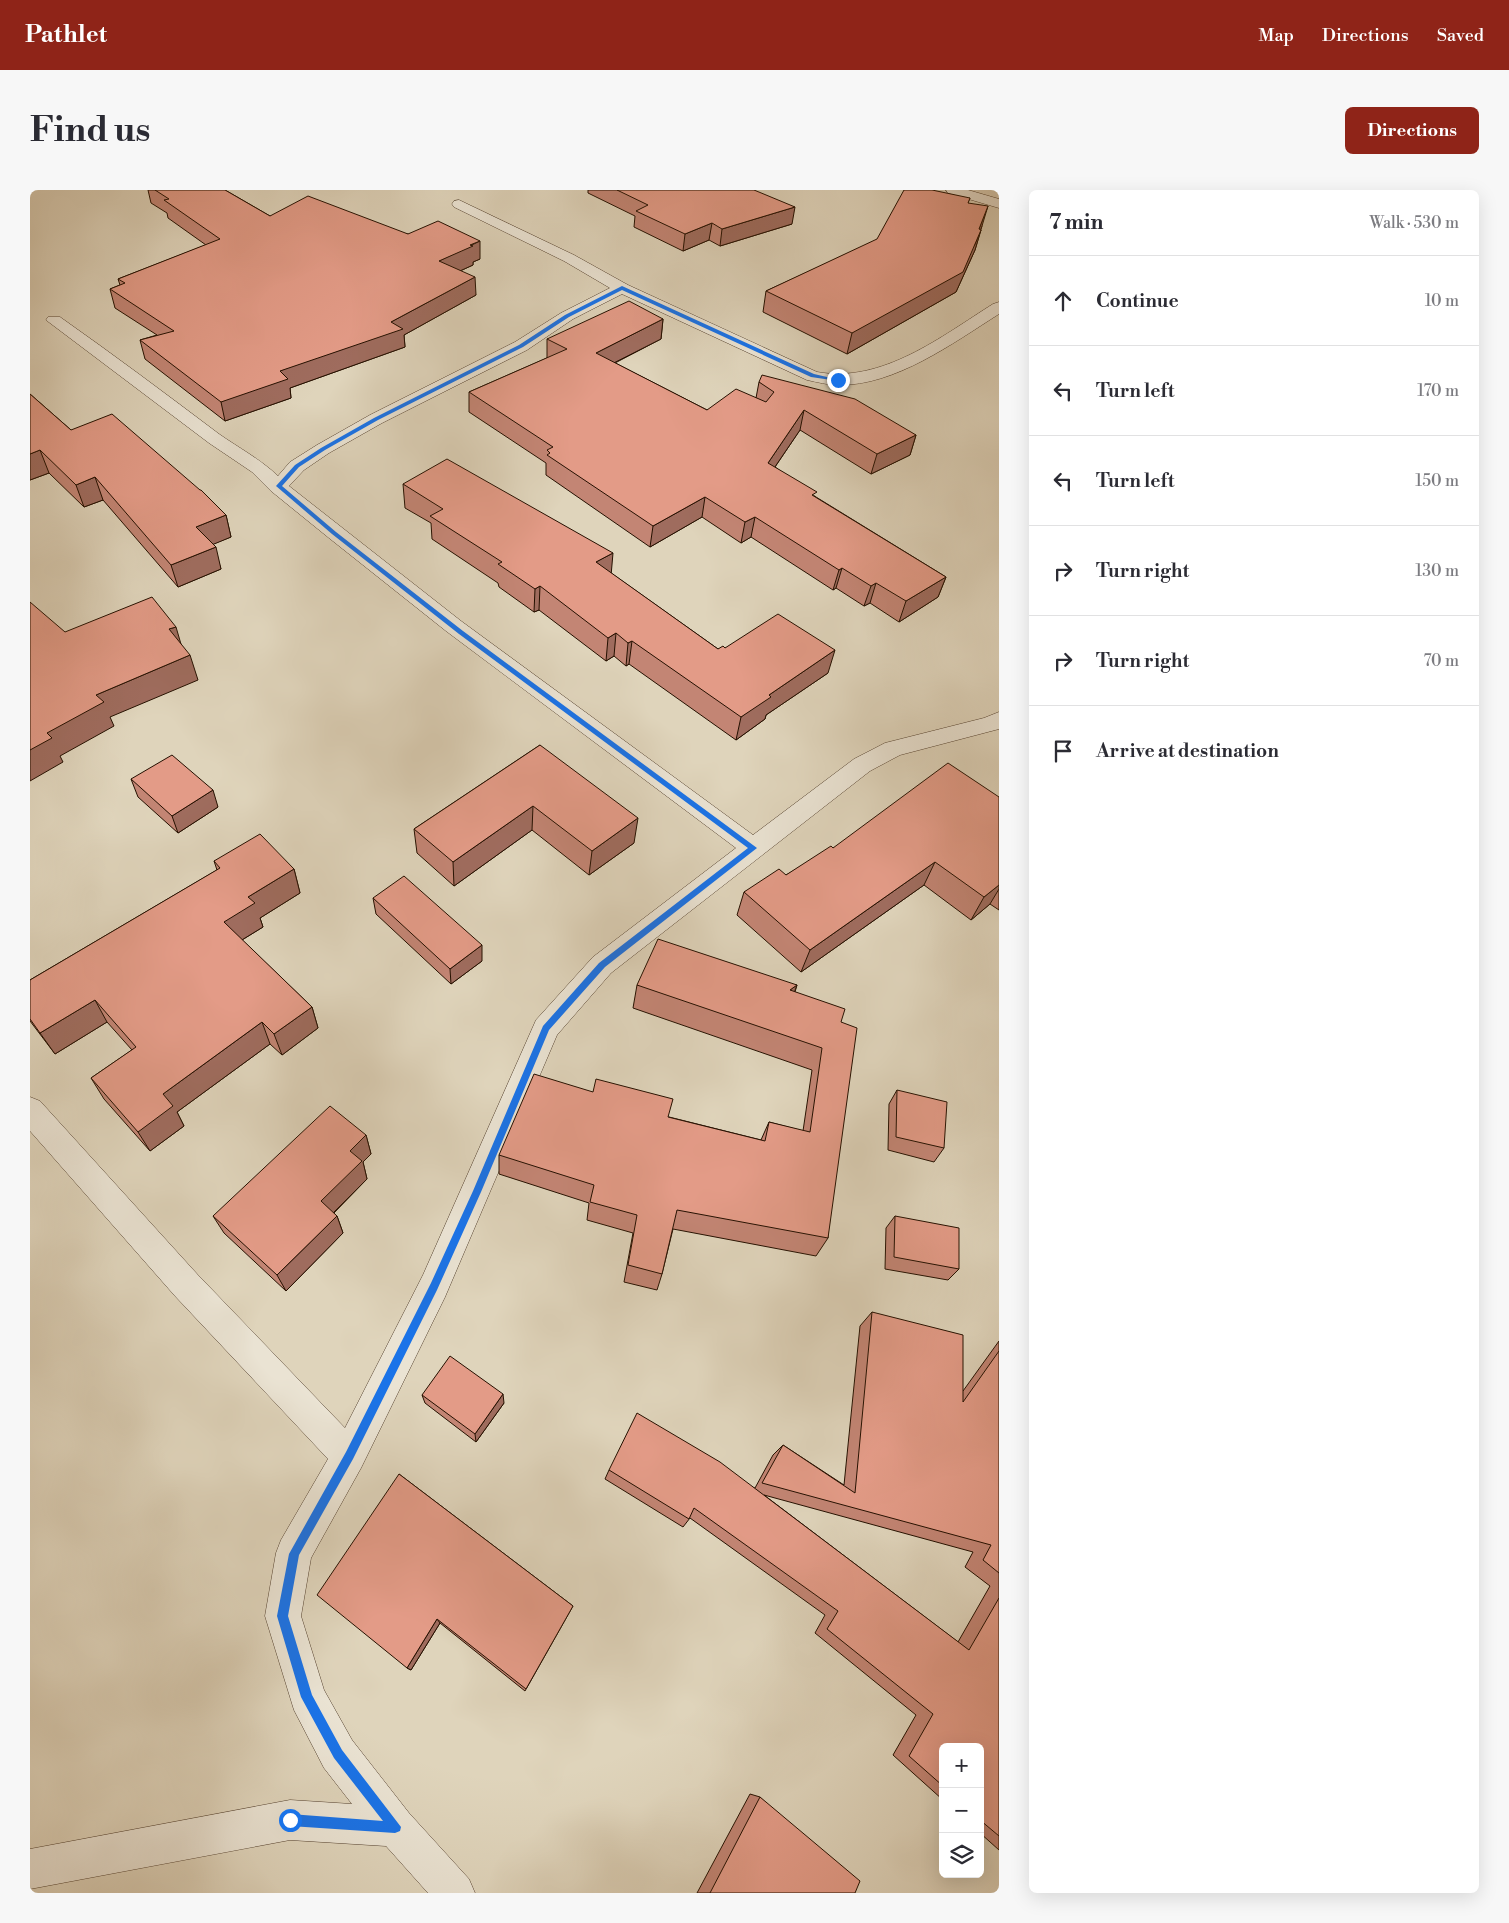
<!DOCTYPE html>
<meta charset="utf-8">
<style>
body{margin:0;font-family:"Libre Bodoni",serif;background:#f7f7f7;color:#2b2b33}
.controls{position:absolute;right:15px;bottom:15px;display:grid;overflow:hidden;border-radius:8px;box-shadow:0 5px 20px #0002}
.controls button{width:45px;height:45px;display:grid;place-items:center;padding:0;border:0;border-bottom:1px solid #e1e1e2;background:#fff;color:#2b2b33;font:25px sans-serif}
.stop{position:absolute;width:15px;height:15px;margin:-11px;border:4px solid #1a73e8;border-radius:50%;background:#fff}
.stop.end{background:#1a73e8;border-color:#fff;box-shadow:0 1px 5px #0008}
.list{margin:0;padding:0;list-style:none}
h2{display:flex;justify-content:space-between;align-items:center;height:65px;margin:0;padding:0 20px;font-size:21px}
h2 small{font-size:16px;font-weight:400;color:#7c7c81}
.list li{display:grid;grid-template-columns:32px 1fr auto;gap:15px;align-items:center;box-sizing:border-box;height:90px;padding:0 20px;border-top:1px solid #e1e1e2}
.list b{display:block;font-size:19px;white-space:nowrap}
.list em{font-size:16px;font-style:normal;color:#7c7c81}
.icon{flex:none;width:28px;height:28px;fill:none;stroke:currentColor;stroke-width:2;stroke-linecap:round;stroke-linejoin:round}
.map{position:relative;flex:none;width:969px;height:1703px;overflow:hidden;border-radius:8px}
header{display:flex;align-items:center;gap:30px;box-sizing:border-box;height:70px;padding:0 25px;background:#8f2418;color:#fff}
header strong{font-size:24px}
nav{display:flex;gap:28px;margin-inline-start:auto;font-size:18px}
.intro{display:flex;align-items:center;justify-content:space-between;box-sizing:border-box;height:120px;padding:0 30px}
h1{margin:0;font-size:35px}
.button{padding:12px 22px;border-radius:8px;background:#8f2418;color:#fff;font-size:18px;font-weight:700}
main{display:flex;gap:30px;padding:0 30px}
aside{flex:1;background:#fff;border-radius:8px;box-shadow:0 5px 20px #0002}
.map>svg:first-child{display:block}
.lines{fill:none;stroke-linecap:round;stroke-linejoin:round}
.street-casing{stroke:#54412f;stroke-width:1}
.street{fill:#eae3d3;fill-rule:evenodd}
.wall{fill:#c38574;stroke:#251000;fill-rule:evenodd}
.shaded-wall{fill:#9f6c5e;stroke:#251000}
.building{fill:#e39b87;stroke:#251000}
.route{fill:#1a73e8}
</style>
<header>
<strong>Pathlet</strong>
<nav><a>Map</a><a>Directions</a><a>Saved</a></nav>
</header>
<div class="intro"><h1>Find us</h1><a class="button">Directions</a></div>
<main>
<div class="map">
<svg width="969" height="1703" viewBox="0 0 969 1703">
<rect width="100%" height="100%" fill="#dfd4bb"/>
<filter id="stains"><feTurbulence type="fractalNoise" baseFrequency=".004" numOctaves="4"/><feColorMatrix values="0 0 0 0 .2 0 0 0 0 .09 0 0 0 0 .02 0 0 0 .5 -.17"/></filter>
<radialGradient id="worn" r=".72"><stop offset=".6" stop-color="#630" stop-opacity="0"/><stop offset="1" stop-color="#630" stop-opacity=".3"/></radialGradient>
<g class="lines">
<defs>
<g id="street">
<path d="M916,0H938L969,9V18L918,3Z"/>
<path d="M429,10L544,65L598,95L787,182C852,194 912,146 963,114L969,112V124C923,153 865,196 808,195C798,195 787,192 777,190L592,104L543,129L497,160L352,233L299,263L274,280L259,296L431,431L723,645L824,569L855,553L954,528L969,522V539L870,565L840,581L581,783L527,845L415,1107L331,1278L281,1368L271,1426L294,1500L322,1550L379,1623L439,1689L445,1703H398L356,1656L260,1650L0,1699V1659L260,1610L322,1614L294,1578L264,1520L235,1426L246,1363L251,1350L298,1269L145,1106L0,941V907L10,911L168,1085L315,1238L393,1085L506,830L563,767L706,658L416,441L299,348L241,301L222,282L179,253L16,130L18,127H30C84,165 136,204 189,244C209,258 230,269 248,286L260,272L287,255L340,225L485,152L531,123L580,98L534,71L424,17L422,14L424,11Z"/>
</g>
</defs>
<!-- street casing -->
<use href="#street" class="street-casing"/>
<!-- street -->
<use href="#street" class="street"/>
</g>
<!-- wall -->
<g class="wall">
<path d="M118,0H195L240,26L378,44L450,69L443,72V75L430,81L446,105L374,145L375,157L260,198L261,208L195,231L115,169L110,150L127,145L85,118L80,99L90,95L88,89L176,55L138,28L137,23L121,13Z"/>
<path d="M558,0H724L762,34L690,56L679,50L653,61L604,37L605,26L558,3Z"/>
<path d="M940,8L938,13L952,36L945,60L926,102L817,164L733,122L736,101Z"/>
<path d="M633,129L631,149L585,173L677,220L726,208L729,192L886,245L880,265L841,284L770,240L745,277L786,307L916,387L908,407L869,432L840,413L834,416L806,398L803,400L721,347L711,353L672,327L620,357L516,285V273L439,222V202L517,168V149Z"/>
<path d="M0,204L41,240L196,325L201,347L183,354L191,379L148,397L73,310L54,317L19,283L0,290Z"/>
<path d="M373,294L581,383L688,459L695,458L798,483L736,525L735,529L706,550L599,474L596,476L584,466L576,471L509,420L504,422L469,397L468,393L402,349L401,333L375,318Z"/>
<path d="M510,555L604,653L559,685L502,640L424,696L387,663L384,639Z"/>
<path d="M101,589L188,617L148,643L108,607Z"/>
<path d="M969,607V720L960,714L941,730L894,695L771,782L707,725L714,702L756,685L803,658Z"/>
<path d="M184,671L264,679L270,703L230,728L233,737L212,750L282,817L288,838L252,865L240,854L147,922L154,936L120,961L74,909L61,888L102,860L77,832L25,864L0,831V790L187,680Z"/>
<path d="M343,708L452,771L421,794L346,724Z"/>
<path d="M607,795H767L765,802L811,832L798,1048L786,1066L643,1039L632,1084L627,1100L594,1092L603,1043L557,1030L559,1013L469,984V965L639,927L731,950L739,932L773,941L782,880L603,818Z"/>
<path d="M867,900L914,958L904,972L858,960L859,914Z"/>
<path d="M336,945L341,964L333,972L337,989L304,1023L307,1026L313,1043L256,1101L194,1043L183,1026Z"/>
<path d="M865,1026L929,1079L918,1090L855,1079L856,1038Z"/>
<path d="M842,1122L933,1201L969,1151V1660L950,1643V1557H913V1610L863,1565L886,1525L785,1443L795,1425L660,1328L653,1337L575,1289L579,1280L725,1298L743,1265L753,1255L814,1295L830,1136ZM734,1305L943,1362L935,1377L960,1396L928,1452Z"/>
<path d="M392,1205L474,1213L446,1252L395,1213Z"/>
<path d="M369,1284L543,1416L495,1501L410,1433L381,1480L377,1478Z"/>
<path d="M720,1604L730,1607L825,1703H667Z"/>
</g>
<!-- shaded-wall -->
<g class="shaded-wall">
<path d="M958,16L952,36L944,56L951,40L945,60L926,102L817,164L822,143L949,39Z"/>
<path d="M765,17L762,34L690,56L692,39Z"/>
<path d="M682,33L679,50L653,61L655,44Z"/>
<path d="M450,51V69L443,72V75L410,90L409,71Z"/>
<path d="M445,87L446,105L374,145L375,157L260,198L261,208L195,231L191,212L250,181L361,132Z"/>
<path d="M633,129L631,149L564,183L566,163Z"/>
<path d="M774,220L770,240L734,293L738,273Z"/>
<path d="M886,245L880,265L841,284L847,264Z"/>
<path d="M10,260L19,283L0,290V264Z"/>
<path d="M65,287L73,310L54,317L46,295Z"/>
<path d="M675,307L672,327L620,357L623,336Z"/>
<path d="M196,325L201,347L172,359L166,337Z"/>
<path d="M725,327L721,347L711,353L715,332Z"/>
<path d="M186,357L191,379L148,397L141,375Z"/>
<path d="M583,363L581,386L566,372Z"/>
<path d="M812,378L806,398L803,400L809,380Z"/>
<path d="M916,387L908,407L869,432L876,411Z"/>
<path d="M846,393L840,413L834,416L841,396Z"/>
<path d="M510,396L509,420L504,422L505,399Z"/>
<path d="M146,437L153,461L139,439Z"/>
<path d="M586,443L584,466L576,471L578,448Z"/>
<path d="M602,451L599,474L596,476L598,453Z"/>
<path d="M805,460L798,483L736,525L735,529L706,550L711,527L739,505Z"/>
<path d="M160,465L168,490L80,527L84,536L30,566L33,572L0,591V560L17,543L66,505Z"/>
<path d="M183,600L188,617L148,643L142,626Z"/>
<path d="M503,616L502,640L424,696L423,672Z"/>
<path d="M608,628L604,653L559,685L562,661Z"/>
<path d="M905,672L894,695L771,782L780,760Z"/>
<path d="M264,679L270,703L230,728L233,737L202,756L194,732L218,707Z"/>
<path d="M969,695V699L960,714L941,730L954,707Z"/>
<path d="M452,755V771L421,794L420,779Z"/>
<path d="M767,795L758,819L760,800Z"/>
<path d="M65,810L77,832L25,864L10,843Z"/>
<path d="M282,817L288,838L252,865L244,844Z"/>
<path d="M232,832L240,854L147,922L154,936L120,961L108,942L133,904Z"/>
<path d="M336,945L341,964L333,972L337,989L297,1029L291,1011L320,961Z"/>
<path d="M307,1026L313,1043L256,1101L247,1085Z"/>
<path d="M473,1204L474,1213L446,1252L445,1244Z"/>
<path d="M407,1429L410,1433L381,1480L377,1478Z"/>
</g>
<!-- building -->
<g class="building">
<path d="M125,0H195L240,26L278,6L378,44L408,31L450,51L440,55L443,56L409,71L445,87L361,132L373,139L250,181L258,189L191,212L110,150L144,141L80,99L95,93L88,89L190,49L134,10L139,9Z"/>
<path d="M587,0H724L765,17L692,39L682,33L655,44L606,21L618,15Z"/>
<path d="M874,0H902L940,8L938,13L958,16L949,39L951,40L933,82L822,143L736,101L847,49Z"/>
<path d="M599,111L633,129L566,163L677,220L706,199L736,212L744,202L729,192L732,185L825,209L886,245L847,264L774,220L738,273L787,302L782,305L916,387L876,411L846,393L841,396L812,378L809,380L725,327L715,332L675,307L623,336L517,265L520,263L517,260L523,257L439,202L537,159L517,149Z"/>
<path d="M0,204L41,240L82,224L170,300H171L196,325L166,337L186,357L141,375L65,287L46,295L10,260L0,264Z"/>
<path d="M417,269L583,363L566,372L688,459L693,456L695,458L748,424L805,460L739,505L741,507L711,527L602,451L598,453L586,443L578,448L510,396L505,399L468,374L472,372L400,326L413,319L373,294Z"/>
<path d="M122,407L146,437L139,439L160,465L66,505L74,512L17,543L22,548L0,560V412L35,442Z"/>
<path d="M510,555L608,628L562,661L503,616L423,672L384,639Z"/>
<path d="M142,565L183,600L142,626L101,589Z"/>
<path d="M918,573L969,607V695L954,707L905,672L780,760L714,702L749,679L756,685L801,656L803,658Z"/>
<path d="M230,644L264,679L218,707L225,713L194,732L282,817L244,844L232,832L133,904L143,916L108,942L61,888L106,857L65,810L10,843L0,829V790L190,678L184,671Z"/>
<path d="M374,686L452,755L420,779L343,708Z"/>
<path d="M628,749L767,795L760,800L815,819L811,832L827,838L798,1048L647,1020L632,1084L598,1075L607,1025L560,1012L564,995L469,965L504,884L563,902L566,889L643,909L638,927L735,951L739,932L780,942L792,858L607,795Z"/>
<path d="M867,900L917,912L914,958L866,947Z"/>
<path d="M300,916L336,945L320,961L332,971L291,1011L307,1026L247,1085L183,1026Z"/>
<path d="M865,1026L929,1038V1079L864,1067Z"/>
<path d="M842,1122L933,1145V1212L969,1161V1383L953,1370L961,1355L732,1293L753,1255L825,1303Z"/>
<path d="M420,1166L473,1204L445,1244L392,1205Z"/>
<path d="M607,1223L690,1272L939,1460L969,1408V1646L950,1630V1557H913V1596L879,1566L903,1524L797,1439L808,1421L664,1318L659,1329L579,1280Z"/>
<path d="M369,1284L543,1416L496,1499L407,1429L377,1478L287,1405Z"/>
<path d="M730,1607L830,1691L825,1703H680Z"/>
</g>
<!-- route -->
<path class="route" d="M592,96L784,184L810,190L808,191L781,187L592,100L539,127L493,157L348,230L295,260L269,277L252,296L306,342L433,441L727,658L575,777L519,840L451,1002L407,1100L323,1269L269,1365L258,1426L282,1505L312,1560L371,1637L370,1641L365,1643L260,1636L256,1634L254,1630L256,1626L260,1624L353,1631L304,1568L271,1507L247,1426L259,1364L316,1262L401,1093L443,1001L513,836L569,773L718,658L429,444L302,344L246,296L265,275L291,258L344,228L489,155L535,125Z"/>
<rect width="100%" height="100%" filter="url(#stains)"/>
<rect width="100%" height="100%" fill="url(#worn)"/>
</svg>
<div class="controls">
<button>+</button>
<button>−</button>
<button><svg class="icon" aria-label="layers" viewBox="0 0 24 24"><path d="M12 4l9 5-9 5-9-5zM3 14l9 5 9-5"/></svg></button>
</div>
<div class="stop" style="left:260px;top:1630px"></div>
<div class="stop end" style="left:808px;top:190px"></div>
</div>
<aside>
<h2>7 min<small>Walk · 530 m</small></h2>
<ul class="list">
<li><svg class="icon" aria-label="ahead" viewBox="0 0 24 24"><path d="M12 20V5M6 11l6-6 6 6"/></svg><div><b>Continue</b></div><em>10 m</em></li>
<li><svg class="icon" aria-label="left" viewBox="0 0 24 24"><path d="M17 20v-9H6M10 6l-5 5 5 5"/></svg><div><b>Turn left</b></div><em>170 m</em></li>
<li><svg class="icon" aria-label="left" viewBox="0 0 24 24"><path d="M17 20v-9H6M10 6l-5 5 5 5"/></svg><div><b>Turn left</b></div><em>150 m</em></li>
<li><svg class="icon" aria-label="right" viewBox="0 0 24 24"><path d="M7 20v-9h11M14 6l5 5-5 5"/></svg><div><b>Turn right</b></div><em>130 m</em></li>
<li><svg class="icon" aria-label="right" viewBox="0 0 24 24"><path d="M7 20v-9h11M14 6l5 5-5 5"/></svg><div><b>Turn right</b></div><em>70 m</em></li>
<li><svg class="icon" aria-label="arrive" viewBox="0 0 24 24"><path d="M6 21V4h12l-3 4 3 4H6"/></svg><div><b>Arrive at destination</b></div></li>
</ul>
</aside>
</main>
